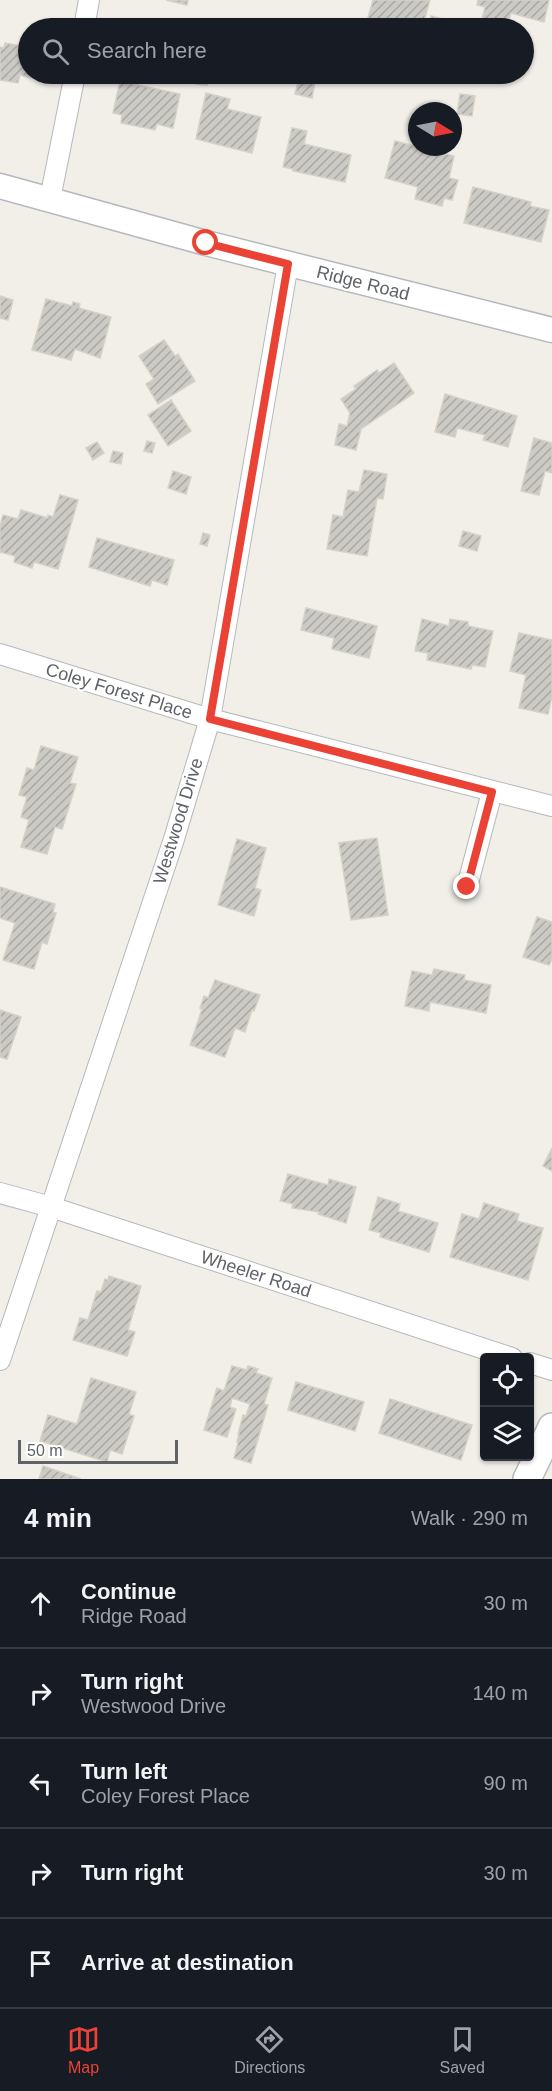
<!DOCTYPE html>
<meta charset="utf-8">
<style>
body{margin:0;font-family:Arial,sans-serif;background:#242831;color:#f1f3f6}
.controls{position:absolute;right:18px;bottom:18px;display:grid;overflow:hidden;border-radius:6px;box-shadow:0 2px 4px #0004}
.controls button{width:54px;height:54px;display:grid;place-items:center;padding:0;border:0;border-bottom:2px solid #363941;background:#171b24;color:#f1f3f6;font:30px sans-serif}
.compass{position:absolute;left:408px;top:102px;width:54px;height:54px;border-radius:50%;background:#171b24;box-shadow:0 2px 4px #0004;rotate:100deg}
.scale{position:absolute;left:18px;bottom:15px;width:160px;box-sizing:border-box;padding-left:6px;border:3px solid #5f6368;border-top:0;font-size:16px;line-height:21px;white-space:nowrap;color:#5f6368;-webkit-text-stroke:4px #fff;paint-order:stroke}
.stop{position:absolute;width:18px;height:18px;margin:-14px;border:4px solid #ea4335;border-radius:50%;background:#fff}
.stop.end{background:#ea4335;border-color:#fff;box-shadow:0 2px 6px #0008}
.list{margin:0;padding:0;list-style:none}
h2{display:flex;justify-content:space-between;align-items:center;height:78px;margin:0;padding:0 24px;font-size:26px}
h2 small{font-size:20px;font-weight:400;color:#9ea1a6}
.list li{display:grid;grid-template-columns:39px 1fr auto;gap:18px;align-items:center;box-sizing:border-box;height:90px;padding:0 24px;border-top:2px solid #363941}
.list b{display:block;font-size:22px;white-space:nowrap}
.list p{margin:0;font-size:20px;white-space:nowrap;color:#9ea1a6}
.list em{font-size:20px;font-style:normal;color:#9ea1a6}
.icon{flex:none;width:33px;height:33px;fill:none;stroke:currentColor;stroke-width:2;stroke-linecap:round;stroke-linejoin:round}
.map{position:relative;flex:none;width:552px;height:1479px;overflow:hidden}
.search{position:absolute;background:#171b24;box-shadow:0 2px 4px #0004;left:18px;right:18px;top:18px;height:66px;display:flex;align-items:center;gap:15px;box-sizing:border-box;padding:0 21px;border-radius:33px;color:#9ea1a6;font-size:22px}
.sheet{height:528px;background:#171b24}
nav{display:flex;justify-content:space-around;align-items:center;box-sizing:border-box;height:84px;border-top:2px solid #363941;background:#171b24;font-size:16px;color:#9ea1a6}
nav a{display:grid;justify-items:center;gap:3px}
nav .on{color:#ea4335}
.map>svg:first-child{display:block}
.building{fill:url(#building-hatch);stroke:#d6d1c6;stroke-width:1.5}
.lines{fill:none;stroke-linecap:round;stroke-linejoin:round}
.minor-casing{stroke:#b5b8bc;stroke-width:22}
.tertiary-casing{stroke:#b5b8bc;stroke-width:27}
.secondary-casing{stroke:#b6babf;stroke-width:30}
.minor{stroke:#fff;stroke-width:20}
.tertiary{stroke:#fff;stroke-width:24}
.secondary{stroke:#fff;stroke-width:27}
.route{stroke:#ea4335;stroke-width:8}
.labels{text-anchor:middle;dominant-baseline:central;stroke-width:4.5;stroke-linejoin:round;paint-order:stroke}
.street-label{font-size:18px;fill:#5f6368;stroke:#fff}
</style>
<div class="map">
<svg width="552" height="1479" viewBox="0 0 552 1479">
<defs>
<pattern id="building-hatch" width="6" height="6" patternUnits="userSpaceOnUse" patternTransform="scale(1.5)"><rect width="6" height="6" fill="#cccac5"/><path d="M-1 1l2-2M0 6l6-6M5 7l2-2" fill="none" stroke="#a9a8a4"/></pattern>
</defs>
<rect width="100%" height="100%" fill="#f1efe8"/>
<!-- building -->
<g class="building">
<path d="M166,0H188L187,5Z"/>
<path d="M373,0H430L422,28H365Z"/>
<path d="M478,0H549L544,22L511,13L507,26L482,19L485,7L477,5Z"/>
<path d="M431,16L455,22L453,28H428Z"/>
<path d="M5,43L27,47L26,52L28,53L30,78L20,75L18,83L0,80V47L4,48Z"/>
<path d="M198,74H209L207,85L196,84Z"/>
<path d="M300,74L316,77L312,98L295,94Z"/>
<path d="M120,81L180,94L173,128L157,124L155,130L121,123L122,115L113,113Z"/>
<path d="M206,93L230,99L227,109L261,117L252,153L196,139Z"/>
<path d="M460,94L475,96L472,116L457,114Z"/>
<path d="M292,128L307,131L304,144L351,155L345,182L293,171V169L283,167Z"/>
<path d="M395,141L454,156L449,178L458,180L452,200L444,198L442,206L415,199L418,187L385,178Z"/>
<path d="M473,187L531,202L530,206L549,210L541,242L464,223Z"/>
<path d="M0,296L13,300L8,320L0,318Z"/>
<path d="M46,299L72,306L73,302L80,304L79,308L111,317L100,358L75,349L71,360L32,350Z"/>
<path d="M164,340L175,356L178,354L195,381L158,404L146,384L154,379L139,356Z"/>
<path d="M394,363L414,393L361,429L356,450L335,445L339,424L347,426L350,413L341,399L356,389L354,386L377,370L379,373Z"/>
<path d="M445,394L517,416L508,447L483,440L485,435L457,428L455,437L435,432Z"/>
<path d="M171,400L191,431L168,446L148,415Z"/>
<path d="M534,438L552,443V473L545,471L539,495L521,491Z"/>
<path d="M147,441L155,443L152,453L144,451Z"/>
<path d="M97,442L104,453L93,460L86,448Z"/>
<path d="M113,451L123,453L121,464L110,462Z"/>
<path d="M364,470L387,474L383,499L377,498L367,556L327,549L333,515L343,517L348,490L359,492Z"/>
<path d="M173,471L191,477L186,494L168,488Z"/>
<path d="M60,495L78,500L58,569L34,562L32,568L14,562L15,556L0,552V526L3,515L18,519L21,510L48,518V515L53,517Z"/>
<path d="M463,531L481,536L477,551L459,546Z"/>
<path d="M203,533L210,535L207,546L200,544Z"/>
<path d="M97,538L174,560L167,585L152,580L150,586L89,567Z"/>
<path d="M306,608L377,626L369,658L332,649L334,638L301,630Z"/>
<path d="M422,619L449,626L450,619L468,622V626L493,631L485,667L472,665L471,669L427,660L428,653L415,651Z"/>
<path d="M519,633L552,640V696L548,714L519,708L526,675L510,671Z"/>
<path d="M41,746L78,757L70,783L76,784L62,829L55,827L47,854L21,847L29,820L21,817L27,797L19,795L27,768L34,770Z"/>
<path d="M377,838L388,915L351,920L339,843Z"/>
<path d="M237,839L266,848L255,888L261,890L254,916L218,905Z"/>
<path d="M0,887L55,904L53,912L56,913L47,944L42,942L34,969L3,960L15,923L0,918Z"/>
<path d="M537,917L552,922V959L549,965L523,957Z"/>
<path d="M434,969L465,975L464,980L491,985L486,1013L430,1002L429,1011L405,1006L412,971L432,975Z"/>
<path d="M215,980L260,995L254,1011L252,1010L245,1032L235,1028L225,1057L190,1045L202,1009L200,1008L204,996L208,998Z"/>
<path d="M0,1010L21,1017L7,1059L0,1057Z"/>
<path d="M552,1148V1171L543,1166Z"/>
<path d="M288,1174L328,1185L329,1179L356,1187L346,1223L318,1214L319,1212L292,1208L293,1204L280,1201Z"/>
<path d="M378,1197L400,1204L398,1211L438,1223L429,1252L380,1237L381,1233L369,1230Z"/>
<path d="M484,1203L519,1214L517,1221L543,1228L528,1280L450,1257L462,1214L479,1219Z"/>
<path d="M109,1276L141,1286L128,1330L135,1332L127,1356L73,1340L80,1318L88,1320L97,1291L101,1292L105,1279L108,1280Z"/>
<path d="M232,1366L247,1370L248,1366L258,1369L256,1373L272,1378L264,1404L268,1405L251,1463L234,1458L238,1443L237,1442L239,1434H238L243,1415L246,1416L250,1404L232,1398L230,1407L236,1409L227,1437L204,1430L217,1388L224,1391Z"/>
<path d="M91,1378L136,1392L129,1414L134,1416L122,1454L110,1450L107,1462L40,1441L48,1415L77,1424Z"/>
<path d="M296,1382L364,1402L355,1431L288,1410Z"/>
<path d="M390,1399L472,1425L461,1460L379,1433Z"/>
<path d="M43,1466L81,1479H39Z"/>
</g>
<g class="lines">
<defs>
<g id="minor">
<path d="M84,28L89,0"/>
<path d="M50,199L75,74"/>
<path d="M0,654L210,719L552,806"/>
<path d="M467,887L492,792"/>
<path d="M0,1193L51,1207L512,1358"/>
<path d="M0,1360L174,839L210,719L288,264"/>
<path d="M530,1363L552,1370"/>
</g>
<path id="tertiary" d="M0,186L206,243L552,330"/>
<path id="secondary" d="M527,1479L552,1427"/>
</defs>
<!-- minor casing -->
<use href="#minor" class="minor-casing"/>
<!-- tertiary casing -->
<use href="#tertiary" class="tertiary-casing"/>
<!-- secondary casing -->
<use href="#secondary" class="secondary-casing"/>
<!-- minor -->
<use href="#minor" class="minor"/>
<!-- tertiary -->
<use href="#tertiary" class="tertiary"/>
<!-- secondary -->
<use href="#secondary" class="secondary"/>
</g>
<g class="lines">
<!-- route -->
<path class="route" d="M206,243L288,264L210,719L492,792L467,887"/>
</g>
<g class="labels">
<!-- street labels -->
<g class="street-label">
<text transform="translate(363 283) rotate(14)">Ridge Road</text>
<text transform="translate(119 691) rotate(17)">Coley Forest Place</text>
<text transform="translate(178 821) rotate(-73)">Westwood Drive</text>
<text transform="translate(256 1274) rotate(18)">Wheeler Road</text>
</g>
</g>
</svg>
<div class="controls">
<button><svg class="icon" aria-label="locate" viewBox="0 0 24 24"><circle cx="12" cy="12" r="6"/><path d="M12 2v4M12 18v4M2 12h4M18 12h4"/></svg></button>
<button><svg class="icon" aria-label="layers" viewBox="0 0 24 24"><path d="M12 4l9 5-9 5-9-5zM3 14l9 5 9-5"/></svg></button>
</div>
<svg class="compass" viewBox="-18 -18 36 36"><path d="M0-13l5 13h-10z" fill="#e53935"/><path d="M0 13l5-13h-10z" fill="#9ea1a6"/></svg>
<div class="scale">50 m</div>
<div class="stop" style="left:206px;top:243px"></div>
<div class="stop end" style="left:467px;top:887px"></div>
<div class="search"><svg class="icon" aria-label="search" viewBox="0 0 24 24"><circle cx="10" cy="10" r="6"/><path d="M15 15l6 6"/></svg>Search here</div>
</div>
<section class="sheet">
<h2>4 min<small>Walk · 290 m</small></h2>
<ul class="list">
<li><svg class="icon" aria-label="ahead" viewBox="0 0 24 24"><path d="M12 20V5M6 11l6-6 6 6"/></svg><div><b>Continue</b><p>Ridge Road</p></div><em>30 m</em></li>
<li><svg class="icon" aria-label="right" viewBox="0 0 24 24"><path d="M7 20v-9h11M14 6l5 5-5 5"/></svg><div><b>Turn right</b><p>Westwood Drive</p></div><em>140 m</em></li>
<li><svg class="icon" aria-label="left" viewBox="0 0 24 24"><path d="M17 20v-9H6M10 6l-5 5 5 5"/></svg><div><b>Turn left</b><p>Coley Forest Place</p></div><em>90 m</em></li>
<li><svg class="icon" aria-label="right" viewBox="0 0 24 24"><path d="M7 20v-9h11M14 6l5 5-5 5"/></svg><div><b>Turn right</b></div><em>30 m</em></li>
<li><svg class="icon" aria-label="arrive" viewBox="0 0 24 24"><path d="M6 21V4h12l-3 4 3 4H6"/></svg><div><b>Arrive at destination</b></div></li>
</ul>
</section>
<nav>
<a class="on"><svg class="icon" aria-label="map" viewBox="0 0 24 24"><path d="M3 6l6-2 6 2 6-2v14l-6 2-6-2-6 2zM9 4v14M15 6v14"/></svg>Map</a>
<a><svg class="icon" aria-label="directions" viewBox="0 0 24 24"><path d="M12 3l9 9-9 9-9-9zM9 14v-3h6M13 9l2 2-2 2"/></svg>Directions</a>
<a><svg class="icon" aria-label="saved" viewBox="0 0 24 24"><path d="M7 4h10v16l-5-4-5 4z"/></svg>Saved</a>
</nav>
